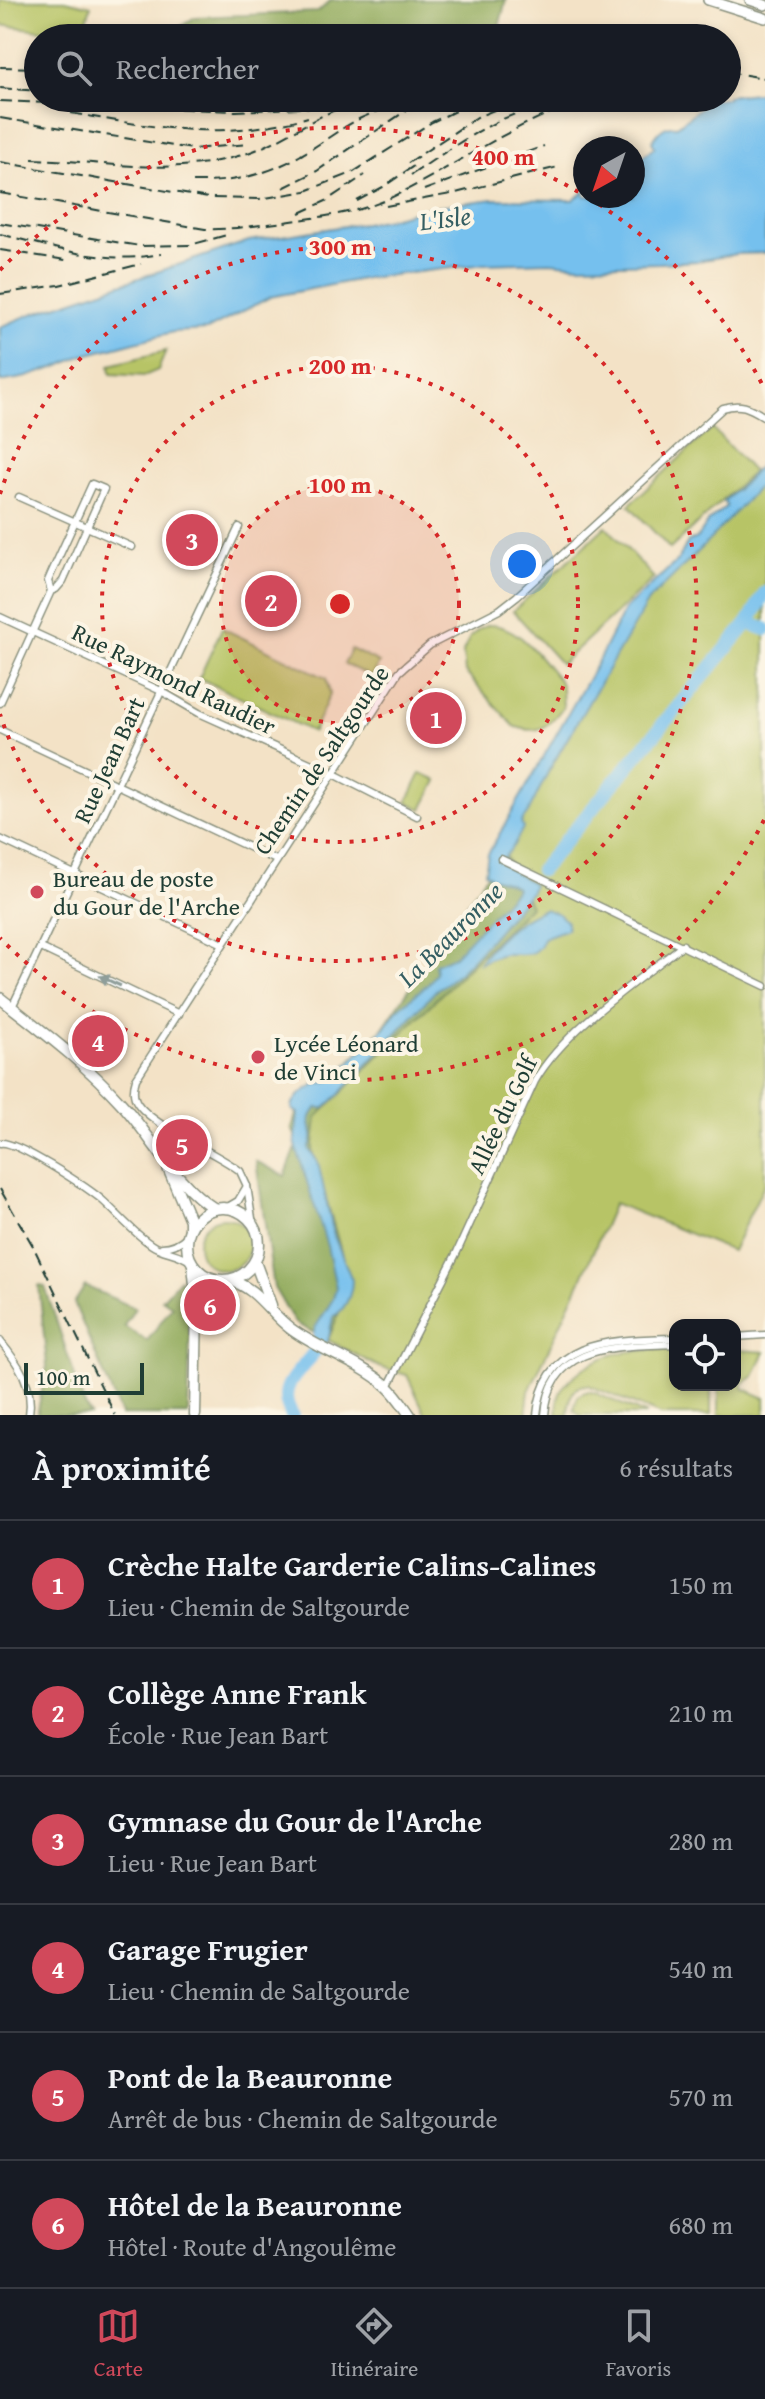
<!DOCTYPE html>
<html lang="fr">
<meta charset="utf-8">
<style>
body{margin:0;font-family:"Gentium Book Plus",serif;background:#242831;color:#f1f3f6}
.controls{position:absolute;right:24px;bottom:24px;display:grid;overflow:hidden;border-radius:16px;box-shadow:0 4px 12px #0003}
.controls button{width:72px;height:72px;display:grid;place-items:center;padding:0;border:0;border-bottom:2px solid #363941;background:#171b24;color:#f1f3f6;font:40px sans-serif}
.compass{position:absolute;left:573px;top:136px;width:72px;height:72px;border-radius:50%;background:#171b24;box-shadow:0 4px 12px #0003;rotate:220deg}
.scale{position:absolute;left:24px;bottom:20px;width:120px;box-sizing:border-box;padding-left:8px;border:4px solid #1f3d34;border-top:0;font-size:22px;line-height:28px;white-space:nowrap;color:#1f3d34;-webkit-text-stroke:6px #fcf5e5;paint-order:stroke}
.you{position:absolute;left:522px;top:564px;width:28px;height:28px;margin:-20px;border:6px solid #fff;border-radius:50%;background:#1a73e8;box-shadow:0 0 0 12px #1a73e833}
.badge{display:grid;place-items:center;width:52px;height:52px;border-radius:50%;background:#d1495b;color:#fff;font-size:26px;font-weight:700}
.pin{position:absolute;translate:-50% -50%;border:4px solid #fff;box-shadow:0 2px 8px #0006}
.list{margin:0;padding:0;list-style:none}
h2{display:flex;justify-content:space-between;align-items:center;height:104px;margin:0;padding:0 32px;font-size:34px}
h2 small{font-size:26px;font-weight:400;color:#9ea1a6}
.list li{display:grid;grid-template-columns:52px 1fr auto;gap:24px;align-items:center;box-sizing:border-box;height:128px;padding:0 32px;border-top:2px solid #363941}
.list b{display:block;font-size:30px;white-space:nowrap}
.list p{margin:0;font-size:26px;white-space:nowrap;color:#9ea1a6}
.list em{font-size:26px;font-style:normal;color:#9ea1a6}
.icon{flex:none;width:44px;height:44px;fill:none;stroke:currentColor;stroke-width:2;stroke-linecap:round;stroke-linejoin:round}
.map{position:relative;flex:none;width:765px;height:1415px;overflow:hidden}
.search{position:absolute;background:#171b24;box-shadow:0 4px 12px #0003;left:24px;right:24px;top:24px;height:88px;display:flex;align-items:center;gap:20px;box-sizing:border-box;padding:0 28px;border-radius:44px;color:#9ea1a6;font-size:30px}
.sheet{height:872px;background:#171b24}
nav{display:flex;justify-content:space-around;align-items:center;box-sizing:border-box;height:112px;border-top:2px solid #363941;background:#171b24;font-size:22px;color:#9ea1a6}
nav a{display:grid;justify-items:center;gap:4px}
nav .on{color:#d1495b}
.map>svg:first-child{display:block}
.green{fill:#b7c466;stroke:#6b804d;stroke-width:2}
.forest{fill:#91aa5b;stroke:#587448;stroke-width:2}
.water{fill:#74c0ee;stroke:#4a7e91;stroke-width:2}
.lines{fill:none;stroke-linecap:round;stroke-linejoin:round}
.stream{stroke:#74c0ee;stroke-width:2}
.river{stroke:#74c0ee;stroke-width:14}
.minor-casing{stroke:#89907d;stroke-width:9}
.secondary-casing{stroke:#89907d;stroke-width:12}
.primary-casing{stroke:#89907d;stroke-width:13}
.minor{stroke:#fff;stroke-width:6}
.secondary{stroke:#fff;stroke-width:9}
.primary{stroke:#fff;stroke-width:10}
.rail{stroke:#1f3d34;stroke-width:2;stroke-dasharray:12 6;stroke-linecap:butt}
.oneway{fill:#8f9e9a}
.ring{fill:none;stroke:#d62828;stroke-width:4;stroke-dasharray:4 8}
.poi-dot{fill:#d1495b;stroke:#fcf5e5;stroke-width:3}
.labels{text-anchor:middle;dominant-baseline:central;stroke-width:8;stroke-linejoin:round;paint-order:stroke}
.street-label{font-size:24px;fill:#1f3d34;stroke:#fcf5e5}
.poi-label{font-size:24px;fill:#1f3d34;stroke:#fcf5e5;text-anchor:start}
.water-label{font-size:26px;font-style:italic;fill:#345e62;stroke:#fcf5e5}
.centre{fill:#d62828;stroke:#fcf5e5;stroke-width:4}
.ring-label{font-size:24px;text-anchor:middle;font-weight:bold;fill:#d62828;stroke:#fcf5e5;stroke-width:8;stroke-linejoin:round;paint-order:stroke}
</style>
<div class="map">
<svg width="765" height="1415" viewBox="0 0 765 1415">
<rect width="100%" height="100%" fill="#fcf5e5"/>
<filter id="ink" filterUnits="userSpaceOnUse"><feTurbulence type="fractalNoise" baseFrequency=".0125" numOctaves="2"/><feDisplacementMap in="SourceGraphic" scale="16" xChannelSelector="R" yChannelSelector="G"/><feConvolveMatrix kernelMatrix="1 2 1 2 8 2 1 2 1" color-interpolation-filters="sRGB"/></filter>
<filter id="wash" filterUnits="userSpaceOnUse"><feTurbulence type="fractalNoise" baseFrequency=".006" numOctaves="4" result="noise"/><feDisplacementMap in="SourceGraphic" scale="32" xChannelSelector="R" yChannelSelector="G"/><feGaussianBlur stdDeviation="1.8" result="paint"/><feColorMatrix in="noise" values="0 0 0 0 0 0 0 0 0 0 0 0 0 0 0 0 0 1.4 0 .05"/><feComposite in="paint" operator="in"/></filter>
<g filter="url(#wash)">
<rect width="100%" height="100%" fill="#f3e2c6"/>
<!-- green -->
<g class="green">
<path d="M0,0H65L91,6L83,35L0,25Z"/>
<path d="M166,351L158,370L144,376L111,374L110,365Z"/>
<path d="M712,428L753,472L670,549L629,505Z"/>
<path d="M765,477V1183L732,1251L614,1203L581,1280L529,1391L526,1415H426L407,1375L379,1367L328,1340L350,1284L313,1152L317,1117L529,907L503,851L645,604Z"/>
<path d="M606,526L654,578L561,664L513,611Z"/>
<path d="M488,625C520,624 540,659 559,680L562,688L563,707C549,726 539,736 514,726L465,672L463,652L470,637L479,629Z"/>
<path d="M222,628L326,678L330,694L313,732L199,678Z"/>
<path d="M351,649L379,663L372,677L344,664Z"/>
<path d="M421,773L437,781L422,809L407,802Z"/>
<circle cx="224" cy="1244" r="26"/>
<path d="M675,1349V1385H711V1415H661L588,1385C571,1384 569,1401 568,1415H557C558,1409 557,1401 559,1396C561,1389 568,1381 574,1376C605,1348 636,1351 675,1349Z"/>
<path d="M739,1350L765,1352L754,1376L742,1384L744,1389L765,1398V1415H719V1385H735V1351Z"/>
<path d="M589,1391L595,1393L647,1415H579L574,1410C576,1399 577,1394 589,1391Z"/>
</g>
<!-- forest -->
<g class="forest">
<path d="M331,0H506L496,38H164L195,17L318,12Z"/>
<path d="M503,851L530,906L317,1117L313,1152L350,1284L328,1340L295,1323L274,1288L256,1161L285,1176L298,1143L292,1128L300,1101L327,1085L382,1029Z"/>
<path d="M180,1279L191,1290L188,1415H121L74,1303L85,1286L135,1308L124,1326L147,1341L172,1306L162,1299Z"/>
<path d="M39,1286L45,1287L83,1401L90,1415H37L47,1366Z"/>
</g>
<!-- water -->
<g class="water">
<path d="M757,93L765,95V253L736,254L698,261L660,263L579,265L550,262L485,264L367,278L270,297L207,330L173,332L81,356L60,366L27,377L0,382V327L29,315L249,241L384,220L431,207L494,199L573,200L585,191V196H633V163L655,147L652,142C658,132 665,124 677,126L710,100L727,98V96Z"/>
<path d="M765,459V480L701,549L648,601L549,770L528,813L521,822L523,828L514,845L503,859L507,867L533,884L531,891C506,919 467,972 437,989L338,1096L325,1108H317C301,1124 319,1132 309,1149L318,1162L334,1236L352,1280C352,1295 345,1310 333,1317L327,1344L321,1353L312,1348L315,1328L333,1299L336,1287L327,1246L295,1143L298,1113L292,1110L293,1103L299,1095L314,1085L332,1080L383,1029L398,1009L429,983L436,973L435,964L454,956L514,892L516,888C507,878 494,883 485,872L488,854L597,663L624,610L677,561L688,542L697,538L709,521L727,506L724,501L746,481Z"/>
<path d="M544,909L559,914L567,922V929L543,938C536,960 522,953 504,954C496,955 487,960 479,963C496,938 516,920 544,909Z"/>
</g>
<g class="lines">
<!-- stream -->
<path class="stream" d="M62,566L74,539"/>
<!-- river -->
<g class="river">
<path d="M748,623L765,593"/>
<path d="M541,870L748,623L765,629"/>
<path d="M292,1415C274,1385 301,1373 315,1351C318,1346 320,1338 322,1332"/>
</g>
</g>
</g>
<g filter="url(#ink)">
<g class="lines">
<defs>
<g id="minor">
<path d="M19,497L132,547"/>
<path d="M0,617L161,691L199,713L332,773L417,816"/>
<path d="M0,703L51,591L56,589L63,581L104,489L92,484L51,574L48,581L51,591"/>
<path d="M0,730L276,860"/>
<path d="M0,839L223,944"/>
<path d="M501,859L765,986"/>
<path d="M41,948L179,1014"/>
<path d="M12,1007L239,527"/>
<path d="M0,1143C16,1140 86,1187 101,1199C118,1214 133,1233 152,1245C164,1253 179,1252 191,1262"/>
<path d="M226,1208L238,1201L247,1186"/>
<path d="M253,1225L247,1186L240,1171C218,1153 142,1122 135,1098C133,1092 134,1085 136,1079L399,672L430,645L499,610L517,596L723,408C741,402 750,408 765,417"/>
<path d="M162,1247C172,1247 180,1243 187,1236"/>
<path d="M735,1337L765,1335"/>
<path d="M0,1341C18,1363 34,1385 29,1415"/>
<path d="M388,1387L457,1252L535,1081C564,1030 636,982 683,945"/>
<path d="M537,1415C544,1337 615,1340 675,1338"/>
<path d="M545,1415C550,1341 620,1347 675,1344"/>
</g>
<g id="secondary">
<path d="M708,0L765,18"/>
<path d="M750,0L765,5"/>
</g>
<g id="primary">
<path d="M0,998C42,1031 85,1063 121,1103C152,1137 176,1185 215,1209"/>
<path d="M168,1168L190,1220V1227"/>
<circle cx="223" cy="1244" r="36"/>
<path d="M255,1262L271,1305"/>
<path d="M193,1265L197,1304L195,1415"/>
<path d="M229,1280C258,1288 268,1312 291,1329C321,1351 358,1361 387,1386C396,1394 403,1405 410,1415"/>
</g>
</defs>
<!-- minor casing -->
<use href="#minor" class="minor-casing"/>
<!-- secondary casing -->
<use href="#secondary" class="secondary-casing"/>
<!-- primary casing -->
<use href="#primary" class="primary-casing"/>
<!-- minor -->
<use href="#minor" class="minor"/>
<!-- secondary -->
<use href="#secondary" class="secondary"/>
<!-- primary -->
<use href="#primary" class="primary"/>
<!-- rail -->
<g class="rail">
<path d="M0,67L38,68"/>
<path d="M727,72L765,78"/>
<path d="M0,88L38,91"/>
<path d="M0,101L236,111L318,107L335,104"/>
<path d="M71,113C157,128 221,141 308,117"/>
<path d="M0,118L192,149L249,144"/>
<path d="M32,159C105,161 165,177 238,156C271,147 296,128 326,114C341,107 357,102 372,98"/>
<path d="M0,162L208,198L259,199L306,191L352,173L432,122L472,103L490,98"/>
<path d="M408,163L477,117L511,103"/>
<path d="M411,175C453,147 494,116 545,105"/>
<path d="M193,182C232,183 267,175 301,155C321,144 339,129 359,119C382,108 407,103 431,98"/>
<path d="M283,188L317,171L407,110"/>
<path d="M424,190L544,146"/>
<path d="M0,193L205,229C231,230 258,225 284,222C318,217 354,214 386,200C457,167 517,118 594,98"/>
<path d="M357,201L383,187L418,163"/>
<path d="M386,206L456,193L558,167"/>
<path d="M300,213L326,201L365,175"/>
<path d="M0,223L140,246L190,245L227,235"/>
<path d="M0,234C58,248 100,265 161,254"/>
<path d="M0,250L66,260"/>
<path d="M0,294L59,285L141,264"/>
<path d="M0,1189L33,1246L115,1415"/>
</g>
</g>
<!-- one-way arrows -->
<defs><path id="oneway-solid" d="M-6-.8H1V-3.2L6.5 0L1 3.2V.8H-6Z" transform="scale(2)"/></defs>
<use class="oneway" href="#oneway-solid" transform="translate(110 981) rotate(-155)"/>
</g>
<!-- distance rings -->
<circle cx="340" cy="604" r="119" fill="#d62828" fill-opacity=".12"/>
<g class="ring">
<circle cx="340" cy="604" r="119"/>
<circle cx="340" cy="604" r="238"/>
<path d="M0 494A357 357 0 1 1 0 714"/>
<path d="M764 820A476 476 0 0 1 0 938M0 270A476 476 0 0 1 582 194M589 198A476 476 0 0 1 764 388"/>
</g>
<!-- markers -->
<g class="poi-dot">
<circle cx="37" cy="892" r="8"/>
<circle cx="258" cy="1057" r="8"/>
</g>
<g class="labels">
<!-- street labels -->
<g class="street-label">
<text transform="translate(174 679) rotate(26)">Rue Raymond Raudier</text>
<text transform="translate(109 760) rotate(-65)">Rue Jean Bart</text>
<text transform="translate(321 760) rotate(-56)">Chemin de Saltgourde</text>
<text transform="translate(502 1115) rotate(-64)">Allée du Golf</text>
</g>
<!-- poi labels -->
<g class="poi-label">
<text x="53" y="878">Bureau de poste<tspan x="53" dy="28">du Gour de l'Arche</tspan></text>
<text x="274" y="1043">Lycée Léonard<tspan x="274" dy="28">de Vinci</tspan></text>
</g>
<!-- water labels -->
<g class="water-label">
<text transform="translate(445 218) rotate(-7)">L'Isle</text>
<text transform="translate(450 934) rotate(-45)">La Beauronne</text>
</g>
</g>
<circle cx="340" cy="604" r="12" class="centre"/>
<g class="ring-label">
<text x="503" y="165">400 m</text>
<text x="340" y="255">300 m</text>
<text x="340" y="374">200 m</text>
<text x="340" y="493">100 m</text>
</g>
</svg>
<div class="controls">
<button><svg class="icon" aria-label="locate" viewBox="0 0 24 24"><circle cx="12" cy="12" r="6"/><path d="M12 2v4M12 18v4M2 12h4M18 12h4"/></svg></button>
</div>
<svg class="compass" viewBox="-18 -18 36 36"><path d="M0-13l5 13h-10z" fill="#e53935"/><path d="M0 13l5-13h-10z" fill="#9ea1a6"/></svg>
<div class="scale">100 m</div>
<div class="you"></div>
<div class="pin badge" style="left:436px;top:718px">1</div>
<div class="pin badge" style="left:271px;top:601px">2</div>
<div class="pin badge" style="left:192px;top:540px">3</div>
<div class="pin badge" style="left:98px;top:1041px">4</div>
<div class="pin badge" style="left:182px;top:1145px">5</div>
<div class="pin badge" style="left:210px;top:1305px">6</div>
<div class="search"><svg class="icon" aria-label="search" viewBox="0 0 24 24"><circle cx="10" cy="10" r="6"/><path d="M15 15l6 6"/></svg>Rechercher</div>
</div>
<section class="sheet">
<h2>À proximité<small>6 résultats</small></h2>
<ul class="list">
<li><span class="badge">1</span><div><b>Crèche Halte Garderie Calins-Calines</b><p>Lieu · Chemin de Saltgourde</p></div><em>150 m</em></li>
<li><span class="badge">2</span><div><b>Collège Anne Frank</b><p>École · Rue Jean Bart</p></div><em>210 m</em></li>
<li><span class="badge">3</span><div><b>Gymnase du Gour de l'Arche</b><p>Lieu · Rue Jean Bart</p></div><em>280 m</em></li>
<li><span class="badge">4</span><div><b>Garage Frugier</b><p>Lieu · Chemin de Saltgourde</p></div><em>540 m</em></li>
<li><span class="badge">5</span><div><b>Pont de la Beauronne</b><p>Arrêt de bus · Chemin de Saltgourde</p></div><em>570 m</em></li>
<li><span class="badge">6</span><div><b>Hôtel de la Beauronne</b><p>Hôtel · Route d'Angoulême</p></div><em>680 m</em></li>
</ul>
</section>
<nav>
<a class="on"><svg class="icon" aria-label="map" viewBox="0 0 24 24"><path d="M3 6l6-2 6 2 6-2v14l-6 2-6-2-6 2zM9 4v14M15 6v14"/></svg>Carte</a>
<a><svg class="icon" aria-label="directions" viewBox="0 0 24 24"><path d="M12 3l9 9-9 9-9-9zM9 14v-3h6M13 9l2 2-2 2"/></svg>Itinéraire</a>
<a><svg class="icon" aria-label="saved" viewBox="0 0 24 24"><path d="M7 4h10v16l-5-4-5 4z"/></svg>Favoris</a>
</nav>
